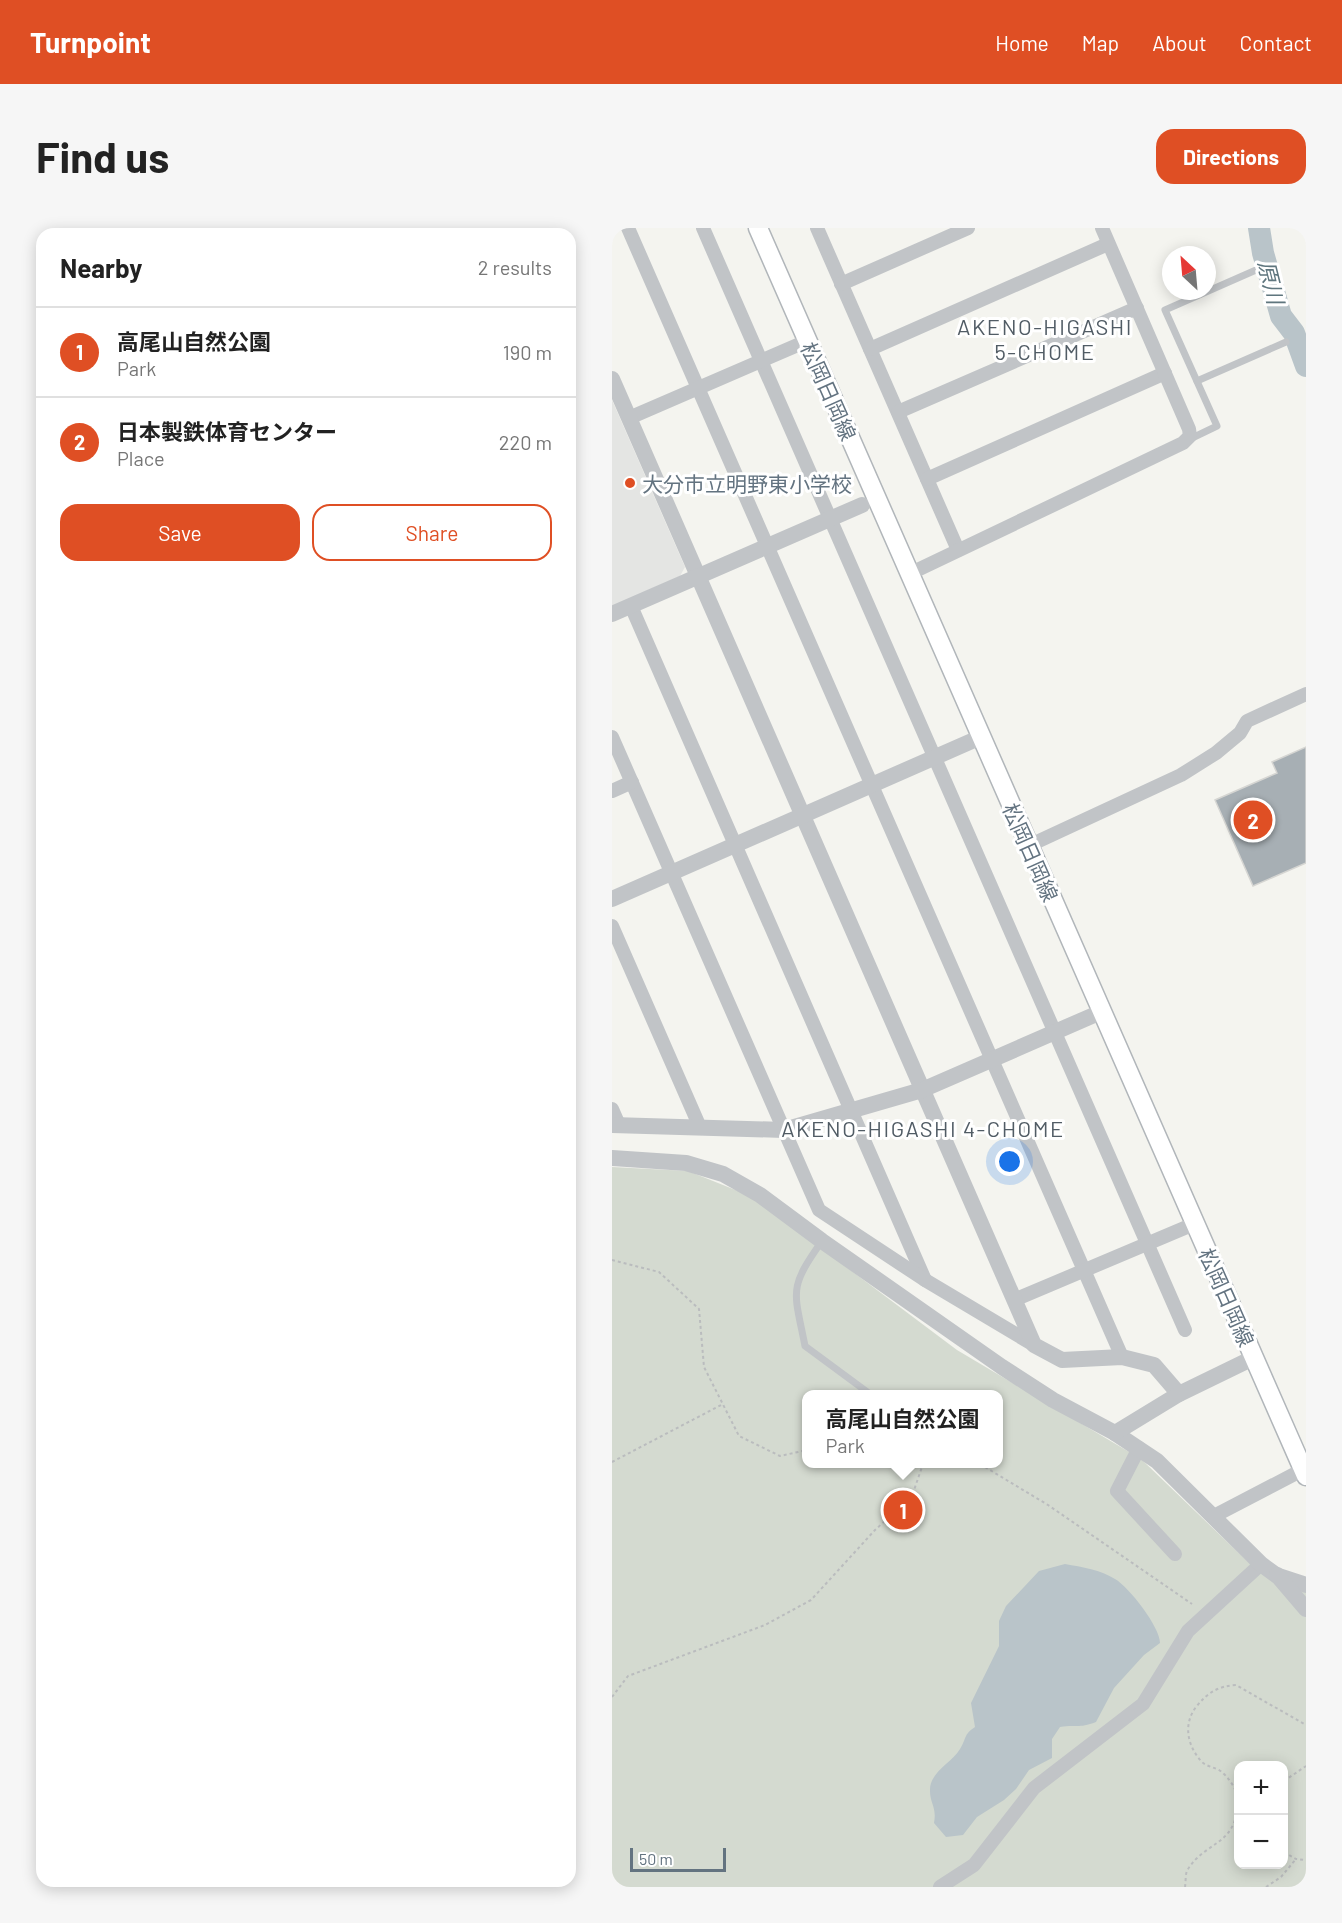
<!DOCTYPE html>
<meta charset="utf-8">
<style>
body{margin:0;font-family:Barlow,"Noto Sans JP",sans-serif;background:#f6f6f6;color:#222}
.controls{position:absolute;right:18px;bottom:18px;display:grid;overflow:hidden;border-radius:12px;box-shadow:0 3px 15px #0003}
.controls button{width:54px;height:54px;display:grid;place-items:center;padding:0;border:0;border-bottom:2px solid #e0e0e0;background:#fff;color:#222;font:30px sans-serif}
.compass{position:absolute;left:550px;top:18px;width:54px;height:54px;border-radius:50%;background:#fff;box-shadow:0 3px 15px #0003;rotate:334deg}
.scale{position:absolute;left:18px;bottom:15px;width:96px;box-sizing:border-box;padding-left:6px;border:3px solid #637380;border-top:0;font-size:16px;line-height:21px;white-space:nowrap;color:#637380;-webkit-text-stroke:4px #fff;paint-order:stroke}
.you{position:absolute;left:398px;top:934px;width:21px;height:21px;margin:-15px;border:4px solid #fff;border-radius:50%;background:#1a73e8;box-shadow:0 0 0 9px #1a73e833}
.badge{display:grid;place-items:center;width:39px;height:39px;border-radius:50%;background:#df4f24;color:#fff;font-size:20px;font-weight:700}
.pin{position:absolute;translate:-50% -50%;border:3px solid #fff;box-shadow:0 2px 6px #0006}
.popup{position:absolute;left:190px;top:1162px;width:201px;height:78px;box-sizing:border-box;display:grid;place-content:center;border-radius:12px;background:#fff;filter:drop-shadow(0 2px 4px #0005);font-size:20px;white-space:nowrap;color:#767676}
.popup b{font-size:22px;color:#222}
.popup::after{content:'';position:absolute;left:50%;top:100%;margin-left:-12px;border:12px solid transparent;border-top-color:#fff}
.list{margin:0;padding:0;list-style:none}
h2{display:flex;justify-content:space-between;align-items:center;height:78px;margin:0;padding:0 24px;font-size:26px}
h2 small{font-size:20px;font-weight:400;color:#767676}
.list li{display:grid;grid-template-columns:39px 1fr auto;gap:18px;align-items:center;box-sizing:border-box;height:90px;padding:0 24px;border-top:2px solid #e0e0e0}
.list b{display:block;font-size:22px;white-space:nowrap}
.list p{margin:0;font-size:20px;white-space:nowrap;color:#767676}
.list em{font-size:20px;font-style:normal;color:#767676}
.actions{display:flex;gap:12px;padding:18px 24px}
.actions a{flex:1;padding:14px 0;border:2px solid #df4f24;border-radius:18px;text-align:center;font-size:21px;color:#df4f24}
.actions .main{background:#df4f24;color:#fff}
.map{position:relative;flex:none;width:694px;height:1659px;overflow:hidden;border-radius:18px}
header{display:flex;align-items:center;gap:36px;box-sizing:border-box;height:84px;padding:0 30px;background:#df4f24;color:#fff}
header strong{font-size:28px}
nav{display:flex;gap:33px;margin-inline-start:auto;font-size:21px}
.intro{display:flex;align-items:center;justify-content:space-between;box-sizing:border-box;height:144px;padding:0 36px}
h1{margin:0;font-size:42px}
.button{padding:15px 27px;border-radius:18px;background:#df4f24;color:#fff;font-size:21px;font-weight:700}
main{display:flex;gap:36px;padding:0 36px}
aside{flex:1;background:#fff;border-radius:18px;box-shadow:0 3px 15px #0003}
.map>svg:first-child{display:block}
.built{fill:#e4e5e3}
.green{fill:#d4dad0;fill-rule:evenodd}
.water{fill:#b9c4c9}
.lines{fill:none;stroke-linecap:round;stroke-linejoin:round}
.river{stroke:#b9c4c9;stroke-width:22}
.building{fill:#a7afb4;stroke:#d5d5d2;stroke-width:1.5}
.secondary-casing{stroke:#b1b6ba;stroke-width:21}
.path{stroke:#babcbe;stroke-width:2;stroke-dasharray:3 3;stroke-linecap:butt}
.service{stroke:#c1c4c7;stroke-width:7}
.minor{stroke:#c1c4c7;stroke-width:14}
.tertiary{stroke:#c1c4c7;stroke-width:16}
.secondary{stroke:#fff;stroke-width:18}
.poi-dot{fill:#df4f24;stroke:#fff;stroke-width:2}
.labels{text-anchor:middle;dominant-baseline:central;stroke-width:6;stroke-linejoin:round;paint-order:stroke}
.street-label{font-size:21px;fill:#637380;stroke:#fff}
.poi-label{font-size:21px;fill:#637380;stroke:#fff;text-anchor:start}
.water-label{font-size:22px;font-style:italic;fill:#5f767e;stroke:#fff}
.neighbourhood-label{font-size:22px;letter-spacing:1.5px;fill:#515c65;stroke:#fff}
</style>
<header>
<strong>Turnpoint</strong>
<nav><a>Home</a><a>Map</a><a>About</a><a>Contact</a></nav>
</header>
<div class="intro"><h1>Find us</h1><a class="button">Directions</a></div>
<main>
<aside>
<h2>Nearby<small>2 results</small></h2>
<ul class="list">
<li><span class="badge">1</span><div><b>高尾山自然公園</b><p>Park</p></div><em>190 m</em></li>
<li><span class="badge">2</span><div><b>日本製鉄体育センター</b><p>Place</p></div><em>220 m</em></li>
</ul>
<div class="actions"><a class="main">Save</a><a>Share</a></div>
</aside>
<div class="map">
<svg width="694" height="1659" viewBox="0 0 694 1659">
<rect width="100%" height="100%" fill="#f4f4ef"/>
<!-- built -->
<path class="built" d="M0,172L73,339L68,348L0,378Z"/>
<!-- green -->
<path class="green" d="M0,939L76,943L141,969L345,1122L529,1231L635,1333L694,1364V1659H0ZM195,1166H387V1236H195ZM626,1538H672V1636H626Z"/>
<!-- water -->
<path class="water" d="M453,1336C470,1339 489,1342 503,1351C517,1359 548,1399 548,1415L532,1427L502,1460L484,1494C466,1501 464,1496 448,1499L440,1511V1530L417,1542L404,1561L392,1572L365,1589L351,1607L334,1609L322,1595C325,1579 318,1576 318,1563C317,1544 340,1535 348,1521C355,1510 351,1507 363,1499L359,1475L387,1418V1393L394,1378L427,1343Z"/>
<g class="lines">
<!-- river -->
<path class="river" d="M647,0L651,25L669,88L682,105L694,138"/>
</g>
<!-- building -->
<path class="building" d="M694,519V635L641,658L603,572L665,545L660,534Z"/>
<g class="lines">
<defs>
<path id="secondary" d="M146,0L694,1248"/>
</defs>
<!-- secondary casing -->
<use href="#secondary" class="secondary-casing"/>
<!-- path -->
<g class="path">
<path d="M0,1032L47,1044L87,1081L92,1139L127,1208L168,1228L195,1222"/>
<path d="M0,1234L111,1176"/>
<path d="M368,1236L436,1277L580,1376"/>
<path d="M0,1469L16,1448L153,1397L199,1372L263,1302L300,1268L311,1236"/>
<path d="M672,1553L694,1538"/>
<path d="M626,1568C622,1558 616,1548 607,1542C601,1539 594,1538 590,1534C575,1518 571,1496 584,1479C595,1465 606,1458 624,1457L694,1497"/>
<path d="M672,1624L684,1631L694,1632"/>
<path d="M573,1659C574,1653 573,1645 576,1641C594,1613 623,1618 626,1576"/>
<path d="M654,1659L669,1649L684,1631"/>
</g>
<!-- service -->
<g class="service">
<path d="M585,153L674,114"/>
<path d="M578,211L605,198L553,82L644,42"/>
<path d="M210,1013C176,1061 182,1062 193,1118L258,1166"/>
</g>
<!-- minor -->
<g class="minor">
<path d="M16,0L510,1129"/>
<path d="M91,0L573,1102"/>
<path d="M205,0L346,322"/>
<path d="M229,56L356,0"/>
<path d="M258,121L496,16"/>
<path d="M286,184L525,80"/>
<path d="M17,190L195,113"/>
<path d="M315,251L553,145"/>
<path d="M297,346L571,215L578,208L577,201L490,0"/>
<path d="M19,378L313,1052"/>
<path d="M0,509L207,982L313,1052L422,1117"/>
<path d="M0,563L20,554"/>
<path d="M416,618L569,547L604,525L628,505L635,493L694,466"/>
<path d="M0,698L87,897"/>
<path d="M0,881L7,897"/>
<path d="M402,1072L582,996"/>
<path d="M527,1220L505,1263L563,1326"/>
<path d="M602,1288L694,1240"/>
<path d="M328,1659L362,1637L422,1560L531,1476L576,1403L649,1336"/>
</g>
<!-- tertiary -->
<g class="tertiary">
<path d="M0,151L422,1117L450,1132L510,1129L542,1137L567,1166"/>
<path d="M0,386L250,277"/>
<path d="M0,671L369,509"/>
<path d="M0,897L172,902L310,862L489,784"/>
<path d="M0,930L74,935L111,946L148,967L210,1013L390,1139L441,1172L503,1205L545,1233L649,1336L664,1347L694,1357"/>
<path d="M503,1205L567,1166L641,1130"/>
<path d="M665,1347L694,1381"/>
</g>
<!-- secondary -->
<use href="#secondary" class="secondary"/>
</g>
<!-- markers -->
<circle class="poi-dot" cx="18" cy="255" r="6"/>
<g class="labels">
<!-- street labels -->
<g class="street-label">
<text transform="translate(217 163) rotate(66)">松岡日岡線</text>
<text transform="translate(419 624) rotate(66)">松岡日岡線</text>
<text transform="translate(615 1069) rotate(66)">松岡日岡線</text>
</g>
<!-- poi labels -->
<g class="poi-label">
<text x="30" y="255">大分市立明野東小学校</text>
</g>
<!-- water labels -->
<g class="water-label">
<text transform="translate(660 54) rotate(76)">原川</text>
</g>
<!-- neighbourhood labels -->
<g class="neighbourhood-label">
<text x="433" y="98">AKENO-HIGASHI<tspan x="433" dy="25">5-CHOME</tspan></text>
<text x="311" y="900">AKENO-HIGASHI 4-CHOME</text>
</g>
</g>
</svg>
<div class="controls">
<button>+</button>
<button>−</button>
</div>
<svg class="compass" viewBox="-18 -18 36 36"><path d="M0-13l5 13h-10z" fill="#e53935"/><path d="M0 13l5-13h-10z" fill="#767676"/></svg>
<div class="scale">50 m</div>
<div class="you"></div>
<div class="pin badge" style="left:291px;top:1282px">1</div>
<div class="popup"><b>高尾山自然公園</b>Park</div>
<div class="pin badge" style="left:641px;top:592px">2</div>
</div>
</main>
